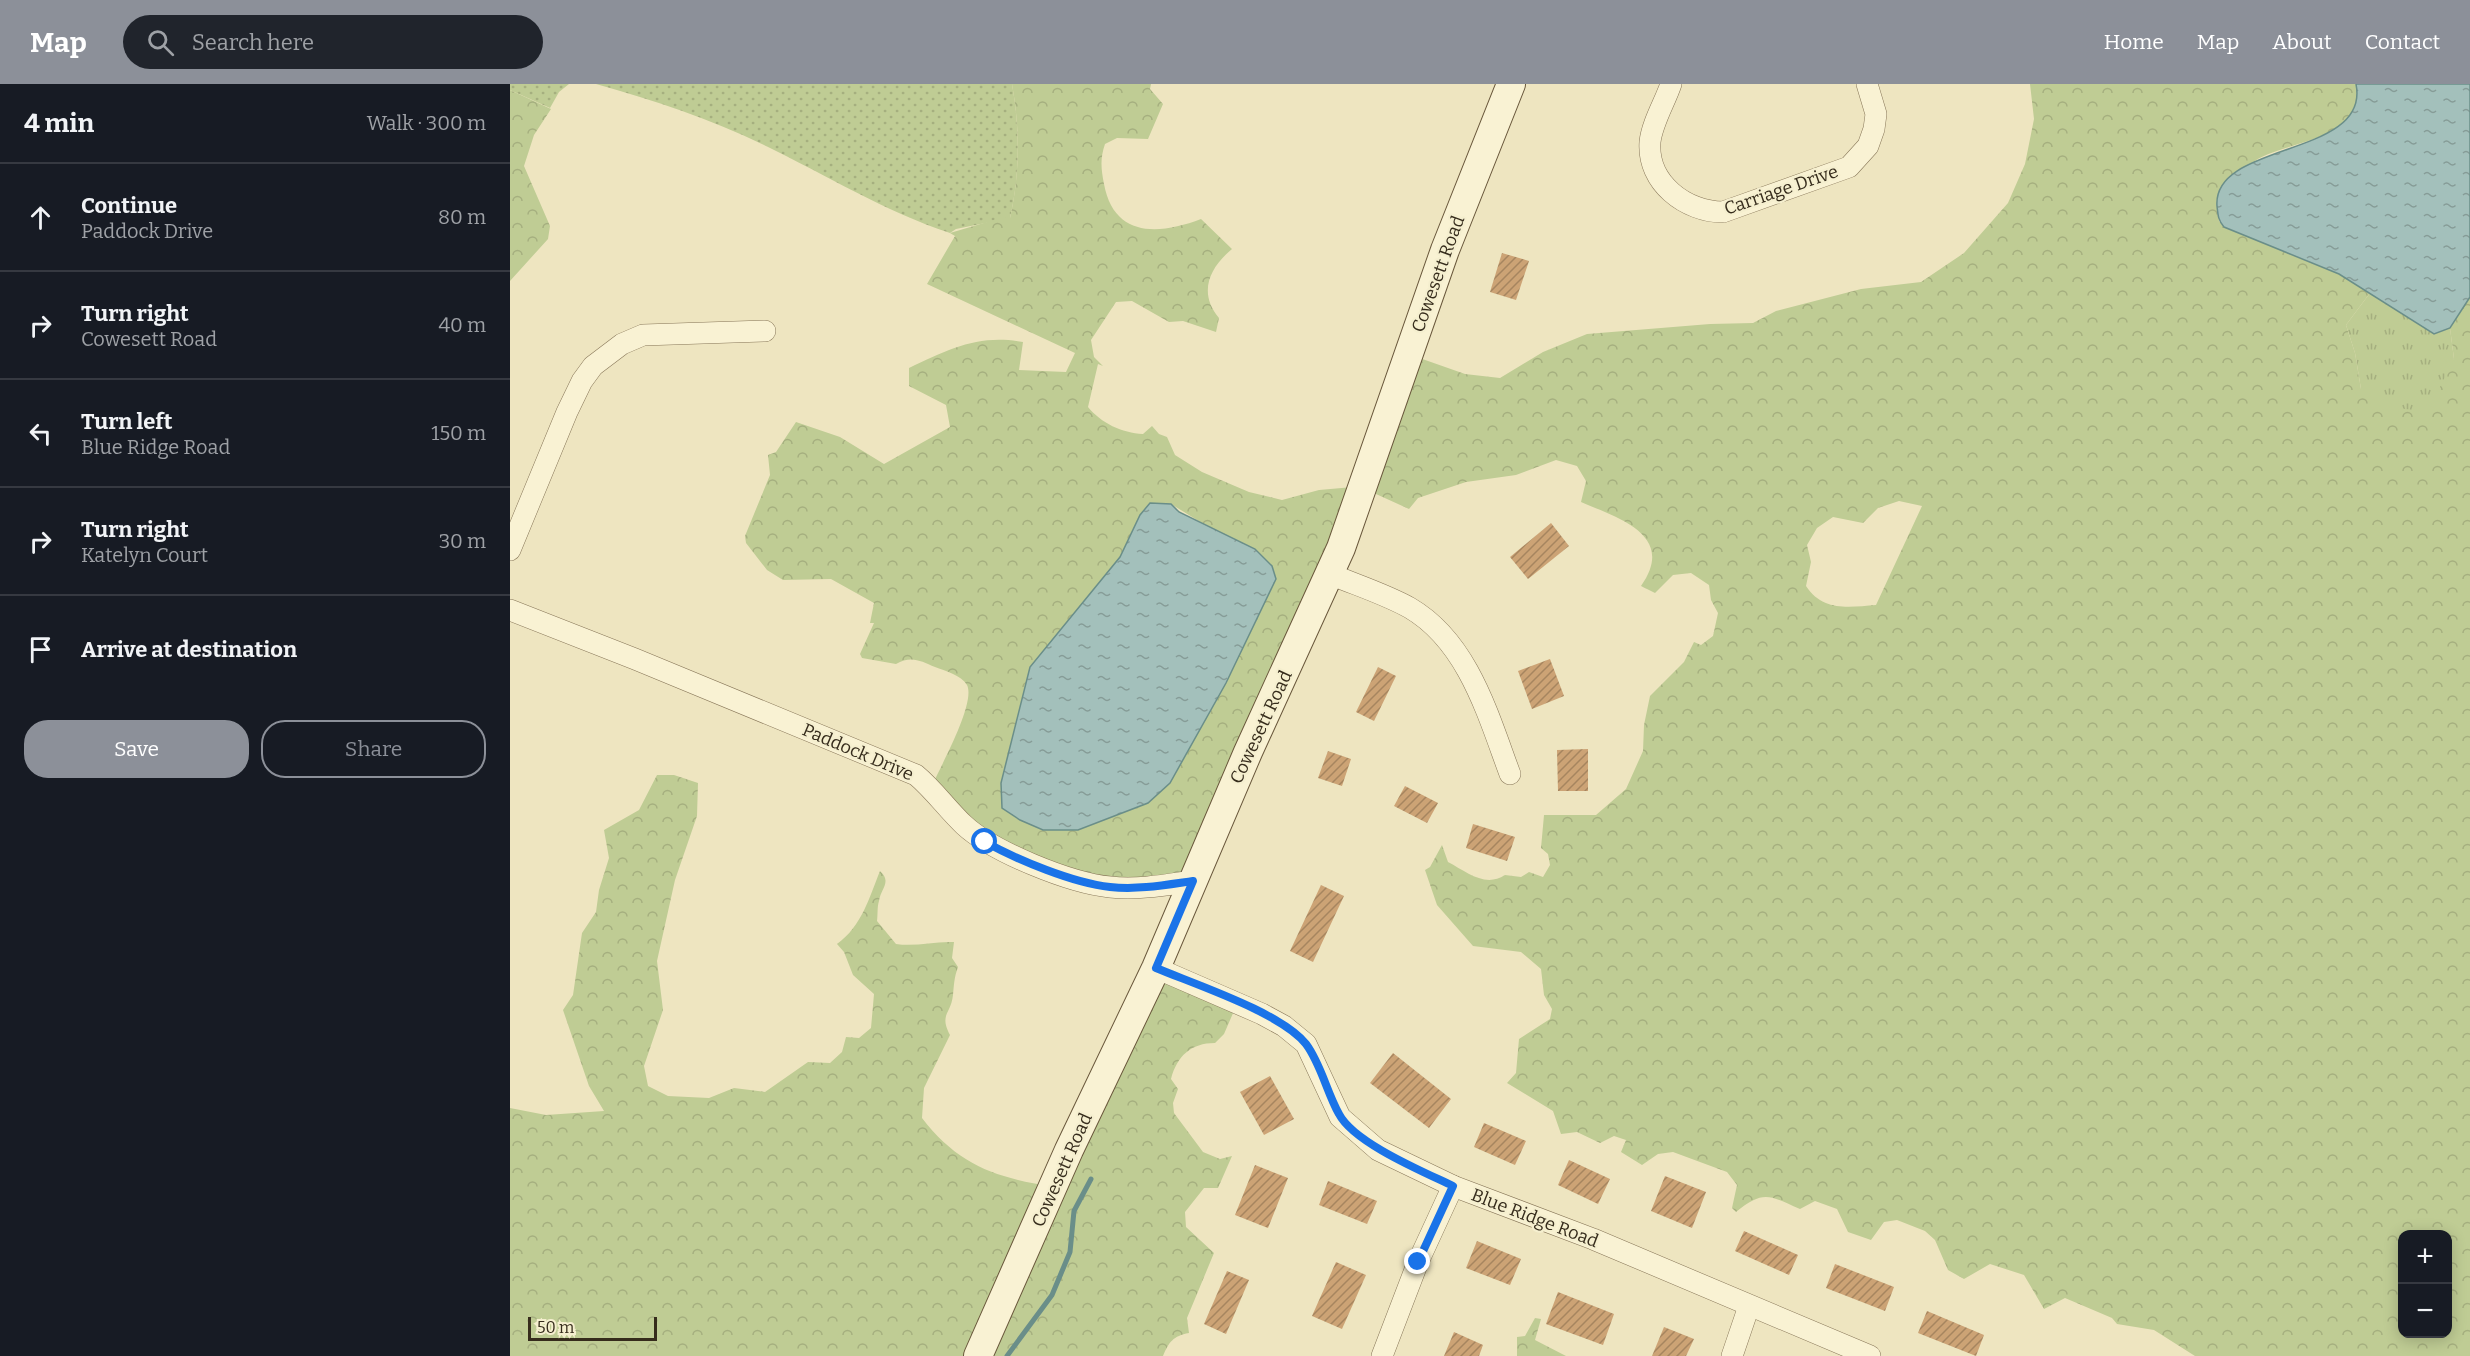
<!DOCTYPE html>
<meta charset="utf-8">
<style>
body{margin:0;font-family:Bitter,serif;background:#20242c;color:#f1f3f6}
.controls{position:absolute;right:18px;bottom:18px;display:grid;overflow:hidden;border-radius:12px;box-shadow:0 3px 15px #0003}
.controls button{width:54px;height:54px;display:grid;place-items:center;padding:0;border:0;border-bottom:2px solid #363941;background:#171b24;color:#f1f3f6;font:30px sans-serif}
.scale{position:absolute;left:18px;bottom:15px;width:129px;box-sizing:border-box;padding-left:6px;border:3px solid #362c1c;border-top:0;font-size:16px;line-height:21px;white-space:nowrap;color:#362c1c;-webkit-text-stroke:4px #f5efcf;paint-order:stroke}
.stop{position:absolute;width:18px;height:18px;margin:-14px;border:4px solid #1a73e8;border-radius:50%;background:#fff}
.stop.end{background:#1a73e8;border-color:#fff;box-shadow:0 2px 6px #0008}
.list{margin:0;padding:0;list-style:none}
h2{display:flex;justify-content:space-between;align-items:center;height:78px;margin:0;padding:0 24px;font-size:26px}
h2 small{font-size:20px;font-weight:400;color:#9ea1a6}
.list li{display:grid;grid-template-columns:39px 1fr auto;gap:18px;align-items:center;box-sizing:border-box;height:108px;padding:0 24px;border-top:2px solid #363941}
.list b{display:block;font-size:22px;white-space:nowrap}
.list p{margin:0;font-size:20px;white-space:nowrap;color:#9ea1a6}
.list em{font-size:20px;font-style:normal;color:#9ea1a6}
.actions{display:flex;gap:12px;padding:18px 24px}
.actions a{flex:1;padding:14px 0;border:2px solid #8c9099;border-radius:24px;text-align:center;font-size:21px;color:#8c9099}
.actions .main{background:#8c9099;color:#fff}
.icon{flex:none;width:33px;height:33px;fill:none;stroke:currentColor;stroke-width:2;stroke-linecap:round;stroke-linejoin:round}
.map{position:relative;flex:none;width:1960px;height:1272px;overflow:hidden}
header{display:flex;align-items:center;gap:36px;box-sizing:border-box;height:84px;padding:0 30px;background:#8c9099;color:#fff}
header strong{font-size:28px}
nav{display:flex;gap:33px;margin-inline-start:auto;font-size:21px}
.search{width:420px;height:54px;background:#20242c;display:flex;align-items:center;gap:15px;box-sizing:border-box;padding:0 21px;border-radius:33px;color:#9ea1a6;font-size:22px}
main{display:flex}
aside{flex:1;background:#171b24}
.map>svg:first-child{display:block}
.grass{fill:url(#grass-dots)}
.forest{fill:url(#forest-crowns);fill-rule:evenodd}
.park{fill:url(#park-tufts)}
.water{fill:url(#water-ripples);stroke:#6a8e89;stroke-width:1.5}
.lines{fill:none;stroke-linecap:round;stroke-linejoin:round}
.stream{stroke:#6a8e89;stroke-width:5}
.building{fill:url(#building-hatch)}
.minor-casing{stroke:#877658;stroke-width:22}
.secondary-casing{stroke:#69573b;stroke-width:30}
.minor{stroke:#f9f2d3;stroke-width:21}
.secondary{stroke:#f9f2d3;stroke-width:28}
.route{stroke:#1a73e8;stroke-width:8}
.labels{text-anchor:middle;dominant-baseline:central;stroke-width:4.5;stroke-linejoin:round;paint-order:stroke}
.street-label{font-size:18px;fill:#362c1c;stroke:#f5efcf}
</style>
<header>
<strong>Map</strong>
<div class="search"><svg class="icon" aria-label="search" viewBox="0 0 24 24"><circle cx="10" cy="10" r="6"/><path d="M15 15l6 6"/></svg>Search here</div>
<nav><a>Home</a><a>Map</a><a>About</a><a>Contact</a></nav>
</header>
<main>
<aside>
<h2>4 min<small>Walk · 300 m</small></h2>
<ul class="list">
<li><svg class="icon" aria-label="ahead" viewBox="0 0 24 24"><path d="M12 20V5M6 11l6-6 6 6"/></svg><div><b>Continue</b><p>Paddock Drive</p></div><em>80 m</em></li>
<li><svg class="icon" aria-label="right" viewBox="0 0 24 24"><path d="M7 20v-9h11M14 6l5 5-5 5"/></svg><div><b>Turn right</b><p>Cowesett Road</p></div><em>40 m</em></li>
<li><svg class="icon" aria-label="left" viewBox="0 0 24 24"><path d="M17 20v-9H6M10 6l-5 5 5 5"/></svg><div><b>Turn left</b><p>Blue Ridge Road</p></div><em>150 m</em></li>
<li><svg class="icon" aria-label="right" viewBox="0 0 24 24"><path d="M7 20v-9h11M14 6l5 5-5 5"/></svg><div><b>Turn right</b><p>Katelyn Court</p></div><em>30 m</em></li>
<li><svg class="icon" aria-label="arrive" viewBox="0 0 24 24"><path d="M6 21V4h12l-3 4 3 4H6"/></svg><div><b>Arrive at destination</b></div></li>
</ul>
<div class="actions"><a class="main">Save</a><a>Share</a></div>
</aside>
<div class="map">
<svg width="1960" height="1272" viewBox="0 0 1960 1272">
<defs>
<pattern id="grass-dots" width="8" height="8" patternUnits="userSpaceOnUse" patternTransform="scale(1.5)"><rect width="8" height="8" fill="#bfcc94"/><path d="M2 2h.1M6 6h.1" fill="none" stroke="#a5af7f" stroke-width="1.8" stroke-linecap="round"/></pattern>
<pattern id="forest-crowns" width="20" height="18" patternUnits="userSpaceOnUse" patternTransform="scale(1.5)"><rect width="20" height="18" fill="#bfcc94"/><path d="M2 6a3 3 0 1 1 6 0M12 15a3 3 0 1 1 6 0" fill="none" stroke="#a5af7f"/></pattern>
<pattern id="park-tufts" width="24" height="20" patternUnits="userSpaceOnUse" patternTransform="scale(1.5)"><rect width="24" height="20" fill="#bfcc94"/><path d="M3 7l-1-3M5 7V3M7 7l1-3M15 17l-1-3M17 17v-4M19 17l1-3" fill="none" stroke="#a5af7f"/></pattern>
<pattern id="water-ripples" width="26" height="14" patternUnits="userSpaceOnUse" patternTransform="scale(1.5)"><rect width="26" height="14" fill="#a3c0bb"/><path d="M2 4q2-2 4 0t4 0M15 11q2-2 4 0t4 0" fill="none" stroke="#869c97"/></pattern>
<pattern id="building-hatch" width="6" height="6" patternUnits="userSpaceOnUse" patternTransform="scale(1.5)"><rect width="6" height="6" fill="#cca375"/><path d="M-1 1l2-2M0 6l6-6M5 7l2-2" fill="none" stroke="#a6855f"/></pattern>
</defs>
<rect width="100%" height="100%" fill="#eee5c0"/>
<!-- grass -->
<g class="grass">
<path d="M0,0H59L49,8L40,24L0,6Z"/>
<path d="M86,0H502C510,44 510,91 500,134L446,145L440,149C374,127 316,91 254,61C200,35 144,16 86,0Z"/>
</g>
<!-- forest -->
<g class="forest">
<path d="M502,0H641L640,5L653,20L638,55L607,54L595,60C590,75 591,84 594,100C604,154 649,151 691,135L722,165C699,184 688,209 709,234L706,248L673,237L659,238L622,217L606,218L581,256L584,273L593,282L588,280L578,323C591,339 612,349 633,350L642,342L649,350L657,353L665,371L692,388L739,408L772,416L809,406L843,403L901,271L955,290L990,294L1033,268L1077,250L1200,240L1243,239L1266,227L1351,205L1411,198L1454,169L1498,119L1515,80L1524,35L1520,0H1846C1858,58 1772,56 1742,79C1729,89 1718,104 1707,116L1709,137L1714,143L1829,190L1860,209L1836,241L1845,269L1851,305L1944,275L1940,244L1960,213V1272H1685L1644,1246L1607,1240L1602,1234L1555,1214L1534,1225L1514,1191L1480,1180L1454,1195L1438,1186L1425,1156L1415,1147L1387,1136L1374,1138L1361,1156L1338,1148L1327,1125L1305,1117L1290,1125C1260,1112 1254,1105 1226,1128L1222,1124L1227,1101L1217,1088L1163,1068L1148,1070L1132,1081L1111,1068L1116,1056L1104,1052L1090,1059L1067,1048L1051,1050L1043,1027L997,999L1006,989L1009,955L1040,935L1042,925L1034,911L1031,885L1011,868L963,862L927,821L915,786L920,783L932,761L938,778C957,788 975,804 995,791L1011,793L1019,788L1033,793L1040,781L1038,770L1031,764L1034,731H1086L1116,705L1133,667L1134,641L1140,612L1174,578L1184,558L1191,561L1203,552L1208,529L1201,516L1199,501L1181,489L1163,491L1145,509L1131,502C1167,451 1108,434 1071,418L1076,397L1067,382L1046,376L1006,391L956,398L908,414L899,425L855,405L681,799L640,805L498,769L423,700C431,681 466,619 457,601C451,591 435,587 425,583C411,577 401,571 386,580L352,574L350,570L364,539H360L364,519L321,495L273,496L257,486L236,459L235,452L260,391L258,371L266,368L286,338L330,353L374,380L440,343L436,321L399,302V284C440,265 468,250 513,258L509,286L556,288L565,269L417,200L445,152L440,149L494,133L500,134C510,90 510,44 502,0ZM1389,417L1412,422L1366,521C1339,523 1313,528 1296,502L1301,478L1297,461L1307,444L1323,433L1353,439L1368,424ZM661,420L762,482L766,495L716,599L638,719L568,746H532L610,473L630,431ZM1892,1150H1938V1250H1892Z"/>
<path d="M0,6L41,25L24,51L14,82L40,142L38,155L0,197Z"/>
<path d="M147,691H164L188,699L187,732L165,796L147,877L153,926L134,982L138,1002L158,1012L199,1014L224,1004L255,1008L298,978L320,979L332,968L336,953L349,954L361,944L364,910L343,891L334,868L327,860C352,842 359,814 370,787C382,798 371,804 369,817C367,823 368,830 367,837L386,860C406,863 424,857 444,858L442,874L448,883C444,894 444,901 443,911C441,930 429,930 440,951L414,1004L412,1034C449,1082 487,1094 545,1103L644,890L727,920L714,950L705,959C681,959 667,972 661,995L668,1005L663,1019L664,1029L693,1068L710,1075L722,1072L708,1104H694L675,1128L676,1143L704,1169L677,1234L679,1249C663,1252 659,1258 653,1272H0V1024L36,1031L94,1027L79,1002L53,926L63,911L72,849L86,828L89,806L99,774L94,746L129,726Z"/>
<path d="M1025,1234L1031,1235L1025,1256L1056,1272H1007V1253L1015,1252Z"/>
</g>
<!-- park -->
<path class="park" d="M1860,209L1924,250L1940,244L1944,275L1917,329L1879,322L1851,305L1845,269L1836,241Z"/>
<!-- water -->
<g class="water">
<path d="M1846,0H1960V213L1940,244L1924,250L1829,190L1714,143C1708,136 1708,131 1707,122C1702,57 1861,74 1846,0Z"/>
<path d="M640,419L661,420L669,428L745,465L762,482L766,495L716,599L660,699L638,719L568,746H533L510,736L492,724L491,699L520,583L610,473L630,431Z"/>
</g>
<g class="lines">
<!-- stream -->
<path class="stream" d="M497,1272L542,1211L560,1168L564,1127L581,1095"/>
</g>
<!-- building -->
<g class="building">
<path d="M992,169L1019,177L1006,216L980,208Z"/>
<path d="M1041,439L1059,462L1018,495L1000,473Z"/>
<path d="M1040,575L1054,612L1022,625L1008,587Z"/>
<path d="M868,583L886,592L864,637L846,628Z"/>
<path d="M1078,665V707H1048L1047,666Z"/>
<path d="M818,667L841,675L832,702L808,694Z"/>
<path d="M895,702L928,719L917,739L884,722Z"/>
<path d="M963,740L1005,753L997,777L956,764Z"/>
<path d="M811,801L834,812L803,878L780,867Z"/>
<path d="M883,969L941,1015L919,1044L860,999Z"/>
<path d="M760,992L784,1035L754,1051L730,1008Z"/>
<path d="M974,1039L1016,1057L1005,1081L964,1063Z"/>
<path d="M1059,1076L1100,1095L1088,1120L1048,1101Z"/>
<path d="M745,1081L778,1094L758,1144L725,1131Z"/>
<path d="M1155,1092L1196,1108L1182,1144L1141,1127Z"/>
<path d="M818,1097L867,1117L857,1140L809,1121Z"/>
<path d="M1234,1147L1288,1171L1279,1191L1225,1167Z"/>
<path d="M967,1157L1011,1175L1000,1201L956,1184Z"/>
<path d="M826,1178L856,1191L832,1245L802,1232Z"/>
<path d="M1325,1180L1384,1203L1375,1227L1316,1204Z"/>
<path d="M717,1187L739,1196L716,1250L694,1240Z"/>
<path d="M1048,1208L1104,1230L1093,1261L1036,1240Z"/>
<path d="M1417,1227L1474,1251L1466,1272L1408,1249Z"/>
<path d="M1154,1243L1184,1255L1176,1272H1142Z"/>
<path d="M944,1248L973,1261L969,1272H934Z"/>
</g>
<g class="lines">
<defs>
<g id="minor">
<path d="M1161,0C1155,18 1142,39 1140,58C1137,99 1176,128 1213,128L1339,83L1358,62L1364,45L1366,30L1357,0"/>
<path d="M0,466L57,328L72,297L83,282L112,260L133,251L255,247"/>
<path d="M820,490C846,501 875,510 900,524C958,558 978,631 1000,690"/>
<path d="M0,526L125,575L406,691C424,706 437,725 454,741C483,768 560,799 600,803C628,806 655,801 683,797"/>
<path d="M646,884L752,930L774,942L796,960L830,1033L868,1066L943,1102L1083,1155L1360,1272"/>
<path d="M872,1272L908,1178L943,1102"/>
<path d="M1222,1272L1239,1222"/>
</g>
<path id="secondary" d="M468,1272L559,1066L646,884L738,668L831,464L935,166L1001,0"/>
</defs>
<!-- minor casing -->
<use href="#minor" class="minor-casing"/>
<!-- secondary casing -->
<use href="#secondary" class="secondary-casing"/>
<!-- minor -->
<use href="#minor" class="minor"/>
<!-- secondary -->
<use href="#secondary" class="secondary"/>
</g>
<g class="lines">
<!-- route -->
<path class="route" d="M475,758C508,776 563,799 600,803C628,806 655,801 683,797L646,884C684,900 772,929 796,960C811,980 817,1009 829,1030C844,1059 914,1088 943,1102L908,1178"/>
</g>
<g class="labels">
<!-- street labels -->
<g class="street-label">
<text transform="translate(1271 106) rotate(-19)">Carriage Drive</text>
<text transform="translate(928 190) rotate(-70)">Cowesett Road</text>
<text transform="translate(751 643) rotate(-65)">Cowesett Road</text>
<text transform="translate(348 668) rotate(23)">Paddock Drive</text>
<text transform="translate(552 1086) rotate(-66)">Cowesett Road</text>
<text transform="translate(1025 1134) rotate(21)">Blue Ridge Road</text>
</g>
</g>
</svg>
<div class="controls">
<button>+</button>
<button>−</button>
</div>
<div class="scale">50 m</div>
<div class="stop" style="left:475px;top:758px"></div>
<div class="stop end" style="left:908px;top:1178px"></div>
</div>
</main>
